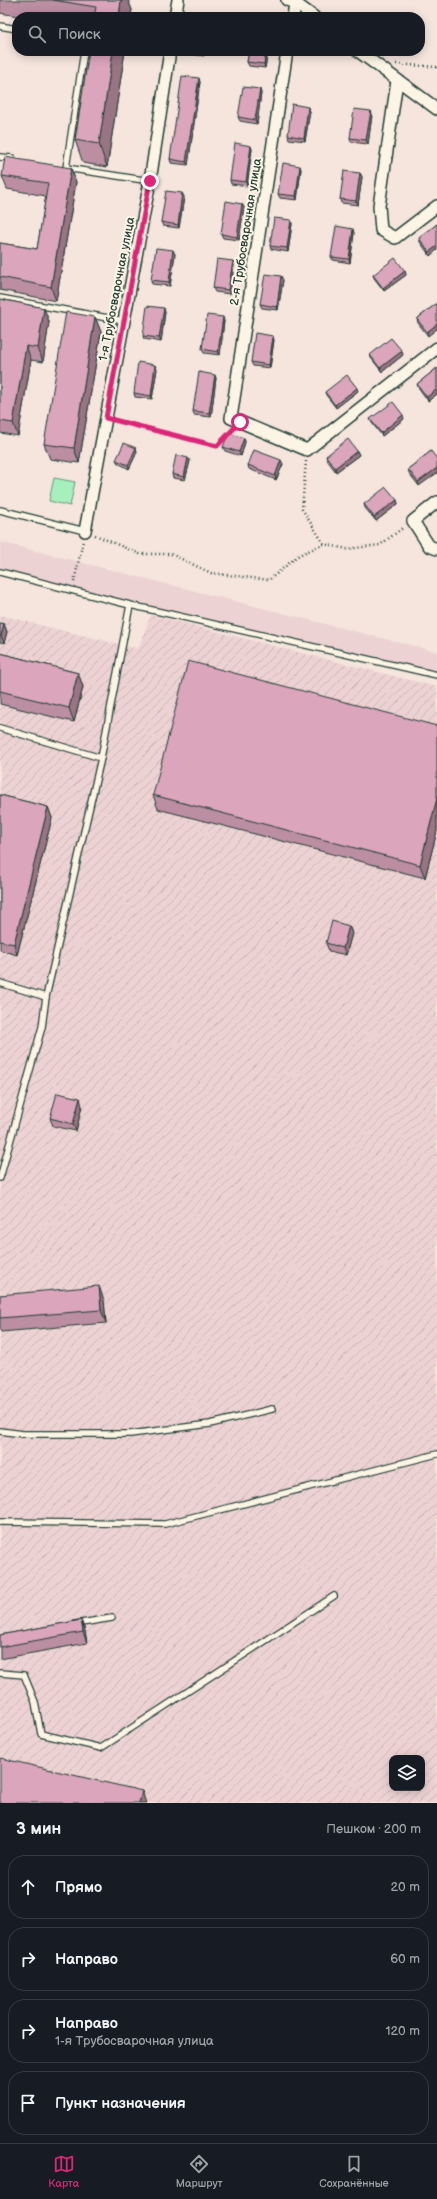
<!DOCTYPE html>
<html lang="ru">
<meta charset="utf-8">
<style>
body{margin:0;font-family:"Balsamiq Sans",sans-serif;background:#20242c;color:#f1f3f6}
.controls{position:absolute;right:12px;bottom:12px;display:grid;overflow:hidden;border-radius:8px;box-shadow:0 2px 10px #0003}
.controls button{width:36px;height:36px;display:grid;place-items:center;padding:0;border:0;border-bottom:1px solid #363941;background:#171b24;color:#f1f3f6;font:20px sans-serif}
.stop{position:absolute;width:12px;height:12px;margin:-9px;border:3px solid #db2777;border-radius:50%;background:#fff}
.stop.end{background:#db2777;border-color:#fff;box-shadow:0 1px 4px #0008}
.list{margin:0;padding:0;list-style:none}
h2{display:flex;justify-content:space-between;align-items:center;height:52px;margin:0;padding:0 16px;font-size:17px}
h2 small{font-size:13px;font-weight:400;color:#9ea1a6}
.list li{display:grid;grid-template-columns:26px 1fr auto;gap:12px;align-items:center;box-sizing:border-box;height:64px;margin:0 8px 8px;padding:0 8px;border:1px solid #363941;border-radius:16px}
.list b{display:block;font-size:15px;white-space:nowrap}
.list p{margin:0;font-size:13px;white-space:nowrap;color:#9ea1a6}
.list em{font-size:13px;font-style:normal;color:#9ea1a6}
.icon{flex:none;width:22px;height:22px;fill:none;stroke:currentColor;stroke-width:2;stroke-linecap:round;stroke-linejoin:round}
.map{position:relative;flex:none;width:437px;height:1803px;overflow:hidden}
.search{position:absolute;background:#171b24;box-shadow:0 2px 10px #0003;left:12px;right:12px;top:12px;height:44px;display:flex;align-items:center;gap:10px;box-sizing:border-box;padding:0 14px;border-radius:16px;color:#9ea1a6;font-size:15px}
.sheet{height:340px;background:#171b24}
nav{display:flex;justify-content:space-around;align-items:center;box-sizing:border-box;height:56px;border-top:1px solid #363941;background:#171b24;font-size:11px;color:#9ea1a6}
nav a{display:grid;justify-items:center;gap:2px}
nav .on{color:#db2777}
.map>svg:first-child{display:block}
.built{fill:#edd2d3}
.industrial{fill:url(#industrial-furrows);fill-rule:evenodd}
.park{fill:#a7f0be;stroke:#639679}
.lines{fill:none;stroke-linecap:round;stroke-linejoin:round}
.service-casing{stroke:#1f3d34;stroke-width:8}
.minor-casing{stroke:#1f3d34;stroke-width:14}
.path{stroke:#1f3d34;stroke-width:2.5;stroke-dasharray:1 3;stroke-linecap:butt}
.service{stroke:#fcf5e5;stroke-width:5.5}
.minor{stroke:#fcf5e5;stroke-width:11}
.wall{fill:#bc8ea2;stroke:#1f3d34}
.shaded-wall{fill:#997484;stroke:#1f3d34}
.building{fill:#dba5bc;stroke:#1f3d34}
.route{stroke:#db2777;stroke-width:5}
.labels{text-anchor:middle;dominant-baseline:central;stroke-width:4;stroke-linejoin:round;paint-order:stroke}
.street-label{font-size:12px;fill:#1f3d34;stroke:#fcf5e5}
</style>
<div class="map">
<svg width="437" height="1803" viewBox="0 0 437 1803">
<defs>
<pattern id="industrial-furrows" width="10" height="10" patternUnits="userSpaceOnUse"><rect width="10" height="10" fill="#edd2d3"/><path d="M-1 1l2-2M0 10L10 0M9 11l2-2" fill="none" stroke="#cbb5b6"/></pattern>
</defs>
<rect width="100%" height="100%" fill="#f5e5dd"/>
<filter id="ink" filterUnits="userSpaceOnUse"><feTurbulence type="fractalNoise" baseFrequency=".025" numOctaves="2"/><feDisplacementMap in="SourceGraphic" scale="8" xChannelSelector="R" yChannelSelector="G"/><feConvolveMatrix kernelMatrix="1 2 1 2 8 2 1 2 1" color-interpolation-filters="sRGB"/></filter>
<g filter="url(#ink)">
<!-- built -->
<path class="built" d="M0,542L437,652V679L0,569Z"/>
<!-- industrial -->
<path class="industrial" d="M0,615L138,649L151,615L437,687V1803H0ZM392,1758H422V1788H392Z"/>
<!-- park -->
<path class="park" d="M54,478L75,482L70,506L49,501Z"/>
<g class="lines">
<defs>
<g id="service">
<path d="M0,26L17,29"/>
<path d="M0,157L12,158"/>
<path d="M66,168L150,181"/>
<path d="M66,168L84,51"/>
<path d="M0,298L124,321"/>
<path d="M0,510L85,531"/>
<path d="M0,572L130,605L437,675"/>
<path d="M0,728L101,758"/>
<path d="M0,983L46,997"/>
<path d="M0,1178L42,1027L46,997L101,758L130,605"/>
<path d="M0,1431L23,1434H130L210,1424L272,1409"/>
<path d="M0,1522L165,1524L437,1454"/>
<path d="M75,1624L112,1618"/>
<path d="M0,1673L24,1675L35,1702L41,1734L101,1748L334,1596"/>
</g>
<g id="minor">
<path d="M287,0L295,3L314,17"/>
<path d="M175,17L178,0"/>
<path d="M293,17L295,3"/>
<path d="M287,51L231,418L307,450L437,348"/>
<path d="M358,51L437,109"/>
<path d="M397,81L379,206L381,230L395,238L437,206"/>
<path d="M437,502L413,521L429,546L437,549"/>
<path d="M85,531L150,181L170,51"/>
</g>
</defs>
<!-- service casing -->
<use href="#service" class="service-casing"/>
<!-- minor casing -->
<use href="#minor" class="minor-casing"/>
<!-- path -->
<g class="path">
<path d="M396,64L437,67"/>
<path d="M116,420L217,446L232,431"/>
<path d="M306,461L302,509L324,544"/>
<path d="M95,535L140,554H171L211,573L269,580L299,555L324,544L347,549L380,545L404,527"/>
<path d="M74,582L83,541"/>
</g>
<!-- service -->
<use href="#service" class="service"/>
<!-- minor -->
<use href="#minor" class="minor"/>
</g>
<!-- wall -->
<g class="wall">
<path d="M0,0H128L132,10L130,17H23L0,13Z"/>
<path d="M89,51H125L107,167L83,163L75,140Z"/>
<path d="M188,51H205L204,56L189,54Z"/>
<path d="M249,51H268L265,68L249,66L247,62Z"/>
<path d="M200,82L188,165L171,163L170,159Z"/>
<path d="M261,93L257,124L240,121L238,117Z"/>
<path d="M310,111L305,141L289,139L288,135Z"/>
<path d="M371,111L372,115L368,144L351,142L350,138Z"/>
<path d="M252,149L247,186L231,184L230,180Z"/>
<path d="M71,168L76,182L56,301L0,290V243L37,249L46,196L7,189L2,176Z"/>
<path d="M301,169L297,200L280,198L278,194Z"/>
<path d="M360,173L362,177L358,205L341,203L340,199Z"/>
<path d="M182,193L184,197L179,228L163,226L161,222Z"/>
<path d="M244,207L239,240L223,238L221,234Z"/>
<path d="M291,220L292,224L288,252L271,249L270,246Z"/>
<path d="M437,224L430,256L420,242L419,238Z"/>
<path d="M354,233L350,263L333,260L331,257Z"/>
<path d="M175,254L170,286L152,284L151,280Z"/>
<path d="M234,265L230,294L215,292L213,288Z"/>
<path d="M405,271L406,275L384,291L374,278L373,275Z"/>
<path d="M283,280L278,310L262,308L260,304Z"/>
<path d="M0,299L44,308L49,322L43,362L31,360L18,436L0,433Z"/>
<path d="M437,303L428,336L418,323L417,319Z"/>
<path d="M165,312L161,342L144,339L143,336Z"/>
<path d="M95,317L101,332L79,463L50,459L44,444Z"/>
<path d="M224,321L220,355L204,353L202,349Z"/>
<path d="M274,340L270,368L253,366L251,362Z"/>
<path d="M370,355H403L382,372L371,358Z"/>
<path d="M437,368V394L428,401L418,387L417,384Z"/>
<path d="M157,369L152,399L135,397L134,393Z"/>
<path d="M216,378L211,417L194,415L193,411Z"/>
<path d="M358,391L336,408L326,395L325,392Z"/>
<path d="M370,419H404L382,436L372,423Z"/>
<path d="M244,438L245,442L241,456L225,451L223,447Z"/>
<path d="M136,448L137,452L129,469L118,463L116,460Z"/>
<path d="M357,451L359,455L336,472L327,460L326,456Z"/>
<path d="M431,451L419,486L409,473L408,469Z"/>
<path d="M188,458L190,461L185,480L173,478L172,474Z"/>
<path d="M283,464L276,480L249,469L248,465Z"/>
<path d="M397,500L398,504L376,521L365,508L364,504Z"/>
<path d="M0,623L4,624L7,632L4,643L0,642Z"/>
<path d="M0,653L78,673L83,687L74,722L0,704Z"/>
<path d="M437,726V831L425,878L158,809L153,795Z"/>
<path d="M0,795L48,807L52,818L17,955L0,950Z"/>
<path d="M349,926L352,933L346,955L329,951L326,943Z"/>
<path d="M82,1106L76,1131L53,1126L50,1118Z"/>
<path d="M0,1295L104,1300L106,1323L1,1332L0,1330Z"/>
<path d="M81,1620L85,1631L87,1643L0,1659V1635Z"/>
</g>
<!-- shaded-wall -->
<g class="shaded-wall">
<path d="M121,0H128L132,10L130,17H119Z"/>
<path d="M113,51H125L107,167L99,144Z"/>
<path d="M266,51H268L265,68L264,64Z"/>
<path d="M199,78L200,82L188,165L186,162Z"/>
<path d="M260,89L261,93L257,124L255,120Z"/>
<path d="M308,107L310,111L305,141L304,138Z"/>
<path d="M371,111L372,115L368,144L366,140Z"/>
<path d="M251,146L252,149L247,186L246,182Z"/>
<path d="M300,166L301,169L297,200L296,196Z"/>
<path d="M71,168L76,182L56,301L51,287Z"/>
<path d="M360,173L362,177L358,205L356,201Z"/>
<path d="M182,193L184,197L179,228L178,225Z"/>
<path d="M242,204L244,207L239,240L237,237Z"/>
<path d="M291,220L292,224L288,252L287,248Z"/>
<path d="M353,229L354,233L350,263L349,259Z"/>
<path d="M437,246V250L430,256L429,252Z"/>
<path d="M173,250L175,254L170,286L169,282Z"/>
<path d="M233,261L234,265L230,294L228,290Z"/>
<path d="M405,271L406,275L384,291L383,288Z"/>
<path d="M281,276L283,280L278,310L277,307Z"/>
<path d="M44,308L49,322L43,362L38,348Z"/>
<path d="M164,308L165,312L161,342L159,338Z"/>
<path d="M95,317L101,332L79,463L74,448Z"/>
<path d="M223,317L224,321L220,355L218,352Z"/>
<path d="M437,324V329L428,336L427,332Z"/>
<path d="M273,336L274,340L270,368L269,365Z"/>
<path d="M26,346L31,360L18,436L13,423Z"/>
<path d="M402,351L403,355L382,372L380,368Z"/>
<path d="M155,365L157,369L152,399L151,396Z"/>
<path d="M215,375L216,378L211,417L209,413Z"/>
<path d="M357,388L358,391L336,408L335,405Z"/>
<path d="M437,389V394L428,401L427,397Z"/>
<path d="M403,415L404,419L382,436L381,433Z"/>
<path d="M244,438L245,442L241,456L239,452Z"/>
<path d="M136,448L137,452L129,469L128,465Z"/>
<path d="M357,451L359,455L336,472L335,468Z"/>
<path d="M188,458L190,461L185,480L184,477Z"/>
<path d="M281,460L283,464L276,480L275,476Z"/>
<path d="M437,468V473L419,486L418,482Z"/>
<path d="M397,500L398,504L376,521L374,517Z"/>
<path d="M4,624L7,632L4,643L1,636Z"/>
<path d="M78,673L83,687L74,722L69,708Z"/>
<path d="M437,798V831L425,878L420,865Z"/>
<path d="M48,807L52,818L17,955L14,944Z"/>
<path d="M349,926L352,933L346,955L343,948Z"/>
<path d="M80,1098L82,1106L76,1131L73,1124Z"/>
<path d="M99,1286L104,1300L106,1323L101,1310Z"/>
<path d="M81,1620L85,1631L87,1643L83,1632Z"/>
<path d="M142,1791L146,1803H139Z"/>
</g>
<!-- building -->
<g class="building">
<path d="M53,0H121L119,17H94L96,7Z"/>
<path d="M89,51H113L99,144L75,140Z"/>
<path d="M249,51H266L264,64L247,62Z"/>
<path d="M182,76L199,78L186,162L170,159Z"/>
<path d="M243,87L260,89L255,120L238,117Z"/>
<path d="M292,104L308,107L304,138L288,135Z"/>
<path d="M354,109L371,111L366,140L350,138Z"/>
<path d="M235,143L251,146L246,182L230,180Z"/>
<path d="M5,157L71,168L51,287L0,277V243L37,249L48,183L2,176Z"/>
<path d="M283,163L300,166L296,196L278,194Z"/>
<path d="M344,171L360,173L356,201L340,199Z"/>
<path d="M166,191L182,193L178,225L161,222Z"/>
<path d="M226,201L242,204L237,237L221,234Z"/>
<path d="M274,218L291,220L287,248L270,246Z"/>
<path d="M437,224V246L429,252L419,238Z"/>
<path d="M336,226L353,229L349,259L331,257Z"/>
<path d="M156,248L173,250L169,282L151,280Z"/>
<path d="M395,258L405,271L383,288L373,275Z"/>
<path d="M217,259L233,261L228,290L213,288Z"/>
<path d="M265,274L281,276L277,307L260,304Z"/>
<path d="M0,299L44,308L38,348L26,346L13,423L0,421Z"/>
<path d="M437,303V324L427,332L417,319Z"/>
<path d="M147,306L164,308L159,338L143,336Z"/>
<path d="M66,312L95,317L74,448L44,444Z"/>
<path d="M207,315L223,317L218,352L202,349Z"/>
<path d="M255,333L273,336L269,365L251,362Z"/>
<path d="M391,338L402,351L380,368L370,355Z"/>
<path d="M138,362L155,365L151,396L134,393Z"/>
<path d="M437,368V389L427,397L417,384Z"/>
<path d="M199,372L215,375L209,413L193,411Z"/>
<path d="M347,375L357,388L335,405L325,392Z"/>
<path d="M393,402L403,415L381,433L370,419Z"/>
<path d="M228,433L244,438L239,452L223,447Z"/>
<path d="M348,439L357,451L335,468L326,456Z"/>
<path d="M124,443L136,448L128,465L116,460Z"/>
<path d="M254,450L281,460L275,476L248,465Z"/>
<path d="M431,451L437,459V468L418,482L408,469Z"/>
<path d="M176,455L188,458L184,477L172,474Z"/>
<path d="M386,487L397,500L374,517L364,504Z"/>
<path d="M0,623L4,624L1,636H0Z"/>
<path d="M0,653L78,673L69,708L0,691Z"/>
<path d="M188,661L437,726V798L420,865L153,795Z"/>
<path d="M0,795L48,807L14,944L0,941Z"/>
<path d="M332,921L349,926L343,948L326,943Z"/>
<path d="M57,1093L80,1098L73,1124L50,1118Z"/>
<path d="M99,1286L101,1310L0,1318V1295Z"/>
<path d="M81,1620L83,1632L0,1647V1635Z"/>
<path d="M0,1758L142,1791L139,1803H0Z"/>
</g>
</g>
<g class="lines" filter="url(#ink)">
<!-- route -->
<path class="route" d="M150,181L106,418L217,446L240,422"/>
</g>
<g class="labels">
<!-- street labels -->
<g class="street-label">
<text transform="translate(246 232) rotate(-81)">2-я Трубосварочная улица</text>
<text transform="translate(117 289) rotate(-79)">1-я Трубосварочная улица</text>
</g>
</g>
</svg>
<div class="controls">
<button><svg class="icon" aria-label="layers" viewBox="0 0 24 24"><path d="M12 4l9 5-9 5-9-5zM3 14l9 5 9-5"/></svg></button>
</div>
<div class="stop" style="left:240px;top:422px"></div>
<div class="stop end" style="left:150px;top:181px"></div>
<div class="search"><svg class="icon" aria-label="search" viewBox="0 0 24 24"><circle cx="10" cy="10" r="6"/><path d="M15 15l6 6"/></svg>Поиск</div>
</div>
<section class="sheet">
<h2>3 мин<small>Пешком · 200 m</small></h2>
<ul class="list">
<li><svg class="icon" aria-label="ahead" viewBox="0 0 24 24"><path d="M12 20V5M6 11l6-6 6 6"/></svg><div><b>Прямо</b></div><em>20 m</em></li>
<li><svg class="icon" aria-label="right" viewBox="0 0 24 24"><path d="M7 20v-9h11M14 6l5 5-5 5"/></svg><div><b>Направо</b></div><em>60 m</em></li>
<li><svg class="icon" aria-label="right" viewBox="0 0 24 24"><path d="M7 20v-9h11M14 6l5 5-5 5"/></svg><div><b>Направо</b><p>1-я Трубосварочная улица</p></div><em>120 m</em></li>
<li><svg class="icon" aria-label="arrive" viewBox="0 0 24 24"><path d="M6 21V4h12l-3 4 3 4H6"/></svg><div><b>Пункт назначения</b></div></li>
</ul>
</section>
<nav>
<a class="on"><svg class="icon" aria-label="map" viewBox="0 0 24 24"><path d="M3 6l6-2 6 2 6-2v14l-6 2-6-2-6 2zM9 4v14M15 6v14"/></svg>Карта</a>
<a><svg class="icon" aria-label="directions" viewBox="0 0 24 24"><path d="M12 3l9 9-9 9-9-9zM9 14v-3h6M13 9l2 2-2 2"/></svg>Маршрут</a>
<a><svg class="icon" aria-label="saved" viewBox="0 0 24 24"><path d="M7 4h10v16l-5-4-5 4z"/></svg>Сохранённые</a>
</nav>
